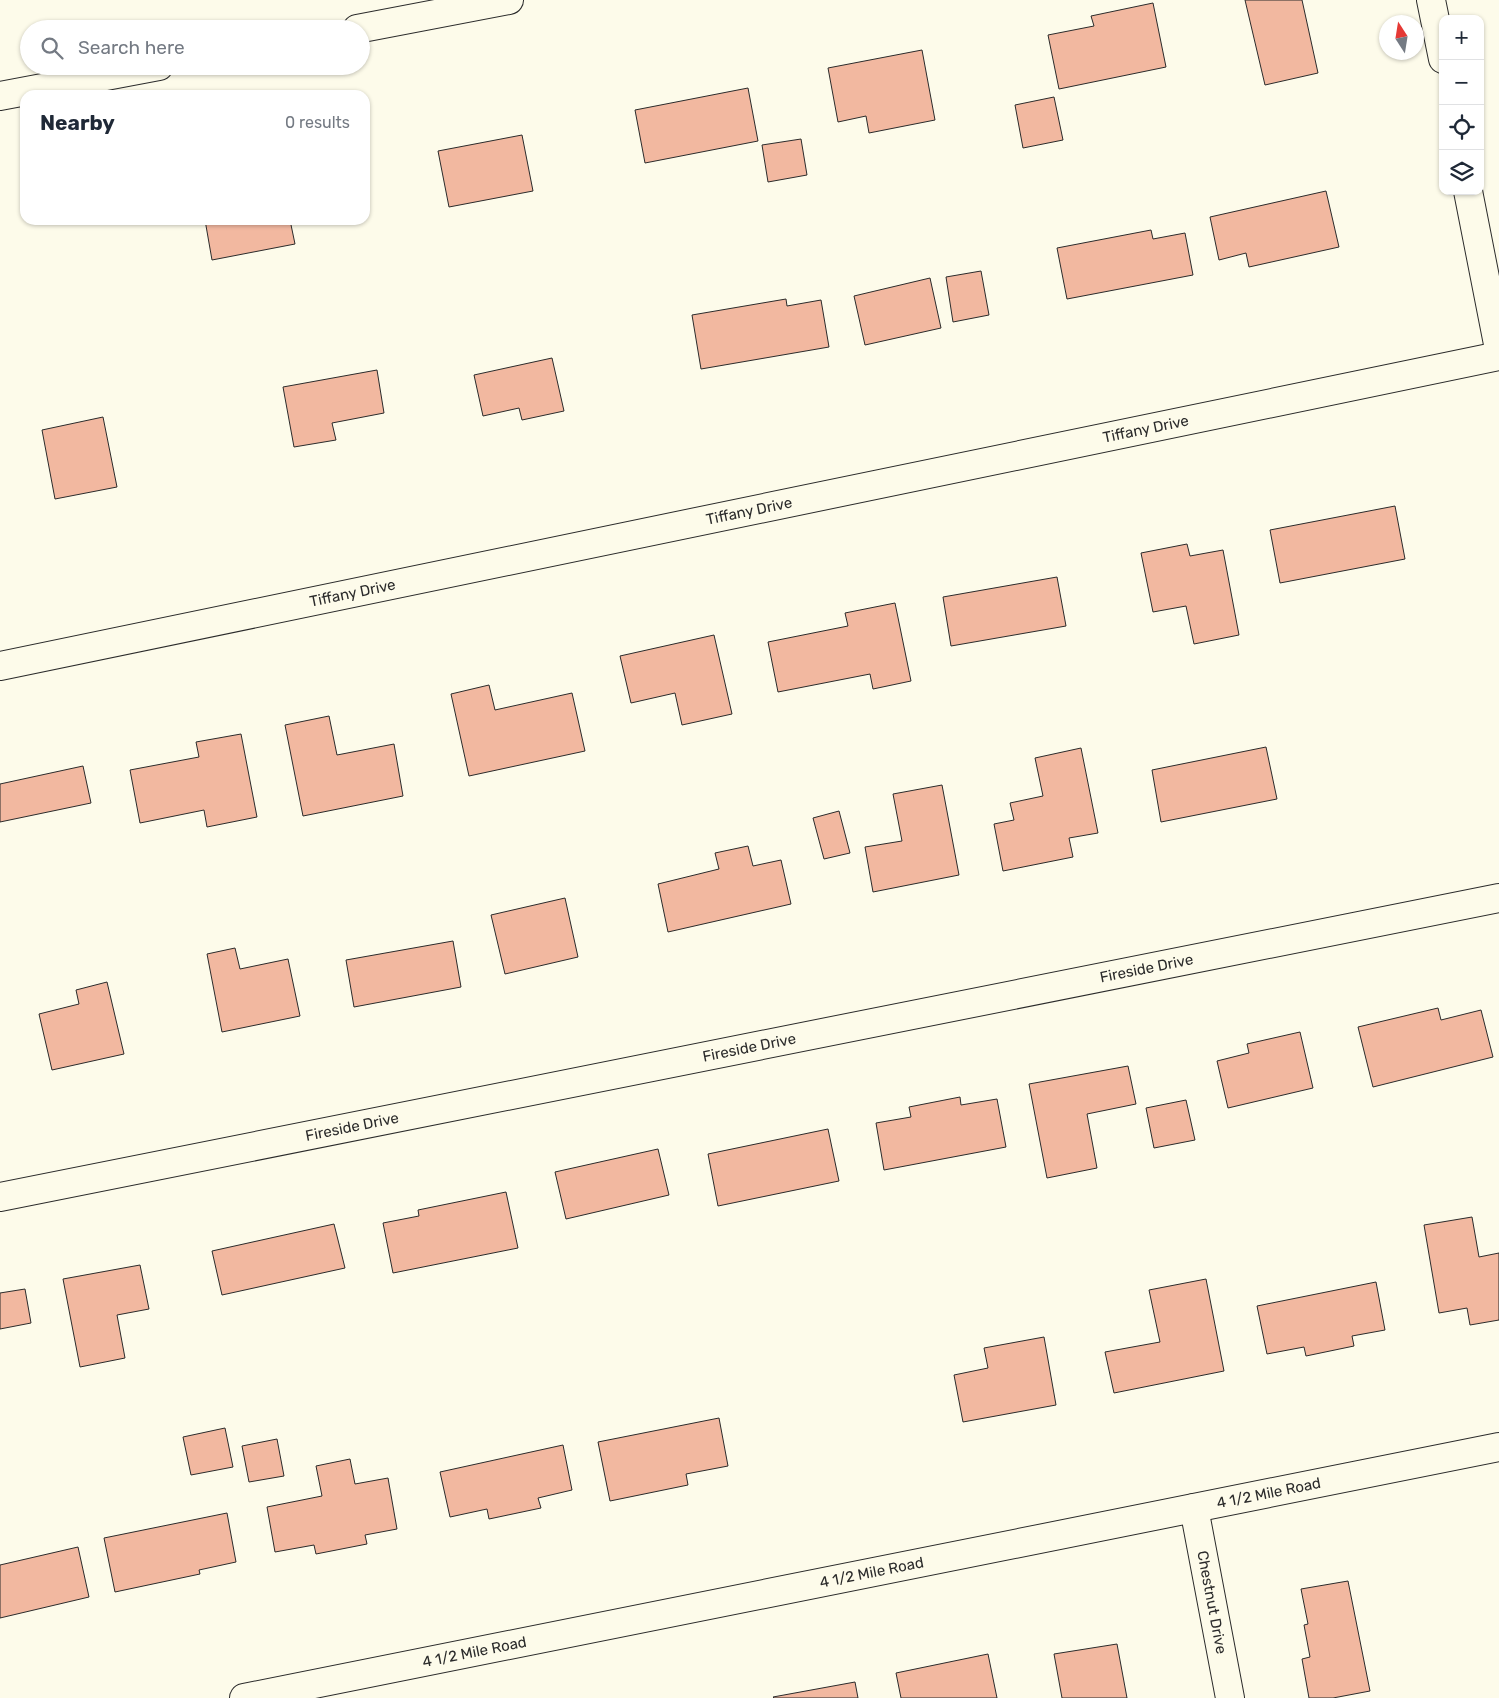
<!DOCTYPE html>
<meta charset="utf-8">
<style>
body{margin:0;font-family:Rubik,sans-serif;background:#f6f6f7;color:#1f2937}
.controls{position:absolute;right:15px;top:15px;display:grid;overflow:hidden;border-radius:10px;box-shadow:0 1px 4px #0004}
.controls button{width:45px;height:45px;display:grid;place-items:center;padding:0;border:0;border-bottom:1px solid #e0e1e3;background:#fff;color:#1f2937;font:25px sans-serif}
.compass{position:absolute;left:1379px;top:15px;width:45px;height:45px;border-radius:50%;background:#fff;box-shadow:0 1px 4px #0004;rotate:348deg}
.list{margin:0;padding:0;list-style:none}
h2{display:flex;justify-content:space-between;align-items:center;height:65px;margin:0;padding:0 20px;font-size:21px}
h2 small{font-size:16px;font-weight:400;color:#747a83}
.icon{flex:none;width:28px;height:28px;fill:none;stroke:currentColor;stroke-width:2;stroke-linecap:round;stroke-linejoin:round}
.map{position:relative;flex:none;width:1499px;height:1698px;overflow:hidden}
.search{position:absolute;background:#fff;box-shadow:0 1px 4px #0004;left:20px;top:20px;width:350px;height:55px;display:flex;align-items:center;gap:12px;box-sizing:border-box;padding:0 18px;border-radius:28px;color:#747a83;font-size:19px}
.panel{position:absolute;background:#fff;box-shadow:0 1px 4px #0004;left:20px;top:90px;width:350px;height:135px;border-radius:15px}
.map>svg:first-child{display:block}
.building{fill:#f2b8a0;stroke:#2b2b2b}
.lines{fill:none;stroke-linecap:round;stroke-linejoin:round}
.street-casing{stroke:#2b2b2b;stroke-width:30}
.street{stroke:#fdfbea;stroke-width:28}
.labels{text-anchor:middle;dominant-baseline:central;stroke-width:4;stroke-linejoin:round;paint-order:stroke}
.street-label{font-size:15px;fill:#2b2b2b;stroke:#fdfbea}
</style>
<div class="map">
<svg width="1499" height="1698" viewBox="0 0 1499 1698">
<rect width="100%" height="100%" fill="#fdfbea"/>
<!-- building -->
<g class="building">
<path d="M1245,0H1302L1318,73L1265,85Z"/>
<path d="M1153,3L1166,67L1059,89L1048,35L1094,26L1091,16Z"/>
<path d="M922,50L935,120L869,133L866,116L838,122L828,68Z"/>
<path d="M748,88L758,141L645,163L635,110Z"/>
<path d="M1054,97L1063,140L1023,148L1015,105Z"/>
<path d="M522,135L533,191L449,207L438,151Z"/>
<path d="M801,139L807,175L768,182L762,145Z"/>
<path d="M1326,191L1339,247L1249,267L1246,253L1219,260L1210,217Z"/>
<path d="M205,220H290L295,244L212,260Z"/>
<path d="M1151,230L1153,239L1185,233L1193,275L1067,299L1057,248Z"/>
<path d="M981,271L989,315L953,322L946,277Z"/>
<path d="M930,278L941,328L865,345L854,296Z"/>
<path d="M786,299L787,306L821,300L829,347L701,369L692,315Z"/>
<path d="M552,358L564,411L522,420L519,408L483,416L474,375Z"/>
<path d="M377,370L384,413L332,423L336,440L294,447L283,387Z"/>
<path d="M103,417L117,487L55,499L42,430Z"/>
<path d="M1395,506L1405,559L1280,583L1270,530Z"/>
<path d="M1187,544L1190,556L1223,550L1239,635L1194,644L1186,606L1153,612L1141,553Z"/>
<path d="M1057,577L1066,626L951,646L943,597Z"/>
<path d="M895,603L911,681L873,689L870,674L778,692L768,642L848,626L845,613Z"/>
<path d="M714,635L732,714L682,725L675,693L631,703L620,656Z"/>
<path d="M489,685L495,710L572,693L585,751L469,776L451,694Z"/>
<path d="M329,716L337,755L394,744L403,796L303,816L285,725Z"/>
<path d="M241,734L257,817L207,827L204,810L140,823L130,770L199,757L196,742Z"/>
<path d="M1266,747L1277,799L1161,822L1152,770Z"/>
<path d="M1081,748L1098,833L1069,838L1073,857L1003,871L994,824L1014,820L1010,803L1043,796L1035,758Z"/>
<path d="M83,766L91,803L0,822V784Z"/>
<path d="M942,785L959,875L873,892L865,847L902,841L893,794Z"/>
<path d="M839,811L850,853L824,859L813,818Z"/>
<path d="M748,846L753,866L781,860L791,904L668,932L658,884L719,869L715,853Z"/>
<path d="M565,898L578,957L505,974L491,915Z"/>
<path d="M453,941L461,987L354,1007L346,960Z"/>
<path d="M235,948L240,969L288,959L300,1016L222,1032L207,954Z"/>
<path d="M107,982L124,1054L52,1070L39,1014L79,1004L76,990Z"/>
<path d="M1438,1008L1441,1020L1481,1010L1493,1057L1373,1087L1358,1027Z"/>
<path d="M1300,1032L1313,1088L1228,1108L1217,1061L1249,1053L1247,1044Z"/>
<path d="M1128,1066L1136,1104L1087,1114L1097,1168L1047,1178L1029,1084Z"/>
<path d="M960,1097L961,1105L997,1099L1006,1147L884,1170L876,1123L911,1117L909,1107Z"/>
<path d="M1186,1100L1195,1140L1154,1148L1146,1108Z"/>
<path d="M828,1129L839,1181L718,1206L708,1154Z"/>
<path d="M658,1149L669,1195L566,1219L555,1172Z"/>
<path d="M506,1192L518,1248L393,1273L383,1223L419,1216L418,1210Z"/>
<path d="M1472,1217L1479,1257L1499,1253V1320L1470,1325L1467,1308L1439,1313L1424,1225Z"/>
<path d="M334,1224L345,1268L222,1295L212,1251Z"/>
<path d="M140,1265L149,1309L117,1315L125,1358L80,1367L63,1279Z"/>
<path d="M1206,1279L1224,1371L1114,1393L1105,1352L1160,1342L1149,1290Z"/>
<path d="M1376,1282L1385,1330L1352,1336L1354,1346L1306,1356L1304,1347L1267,1354L1257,1306Z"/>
<path d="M25,1289L31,1323L0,1329V1293Z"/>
<path d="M1044,1337L1056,1405L963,1422L954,1375L988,1368L984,1348Z"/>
<path d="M719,1418L728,1466L686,1474L688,1485L610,1501L598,1442Z"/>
<path d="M225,1428L233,1467L191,1475L183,1437Z"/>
<path d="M277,1439L284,1476L249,1482L242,1446Z"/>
<path d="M563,1445L572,1490L538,1498L541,1508L489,1519L487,1509L450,1517L440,1472Z"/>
<path d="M350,1459L355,1484L388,1478L397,1529L365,1535L367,1544L316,1554L314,1545L275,1552L267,1507L322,1496L316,1466Z"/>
<path d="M227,1513L236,1562L199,1570L200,1574L115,1592L104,1538Z"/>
<path d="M78,1547L89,1597L0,1618V1565Z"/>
<path d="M1348,1581L1370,1691L1333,1698H1309L1302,1659L1310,1657L1304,1625L1308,1624L1301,1589Z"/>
<path d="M1117,1644L1127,1698H1062L1054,1654Z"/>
<path d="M988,1654L997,1698H901L896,1673Z"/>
<path d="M855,1682L858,1698H774L773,1697Z"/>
</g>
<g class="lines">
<defs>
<g id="street">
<path d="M1431,0L1443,59"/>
<path d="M357,29L509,0"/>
<path d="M0,96L159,66"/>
<path d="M1468,191L1499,349"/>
<path id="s1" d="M0,666L1499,356"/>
<path id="s2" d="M0,1197L1499,898"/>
<path id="s3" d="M1194,1508L1230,1698"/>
<path id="s4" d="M244,1698L1499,1447"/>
</g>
</defs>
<!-- street casing -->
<use href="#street" class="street-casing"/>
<!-- street -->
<use href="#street" class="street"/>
</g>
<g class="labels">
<!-- street labels -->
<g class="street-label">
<text stroke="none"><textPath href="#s1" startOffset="1170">Tiffany Drive</textPath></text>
<text stroke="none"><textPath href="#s1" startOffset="765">Tiffany Drive</textPath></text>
<text stroke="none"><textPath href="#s1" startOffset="360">Tiffany Drive</textPath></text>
<text stroke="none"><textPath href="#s2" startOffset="1169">Fireside Drive</textPath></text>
<text stroke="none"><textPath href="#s2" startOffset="764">Fireside Drive</textPath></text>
<text stroke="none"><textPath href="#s2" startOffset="359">Fireside Drive</textPath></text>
<text stroke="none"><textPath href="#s4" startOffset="1045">4 1/2 Mile Road</textPath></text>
<text stroke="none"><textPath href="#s4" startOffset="640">4 1/2 Mile Road</textPath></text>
<text stroke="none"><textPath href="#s3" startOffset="96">Chestnut Drive</textPath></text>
<text stroke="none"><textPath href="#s4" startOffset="235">4 1/2 Mile Road</textPath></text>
</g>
</g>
</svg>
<div class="controls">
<button>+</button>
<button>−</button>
<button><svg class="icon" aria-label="locate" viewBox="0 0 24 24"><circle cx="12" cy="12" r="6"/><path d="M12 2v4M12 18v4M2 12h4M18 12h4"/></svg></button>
<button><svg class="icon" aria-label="layers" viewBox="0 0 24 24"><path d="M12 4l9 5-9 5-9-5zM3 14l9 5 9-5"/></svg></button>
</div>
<svg class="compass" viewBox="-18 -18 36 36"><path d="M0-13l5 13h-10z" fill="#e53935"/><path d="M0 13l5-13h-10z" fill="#747a83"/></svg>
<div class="search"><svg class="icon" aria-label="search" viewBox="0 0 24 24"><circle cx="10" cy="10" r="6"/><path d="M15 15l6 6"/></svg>Search here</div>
<section class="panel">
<h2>Nearby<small>0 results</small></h2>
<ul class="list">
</ul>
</section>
</div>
